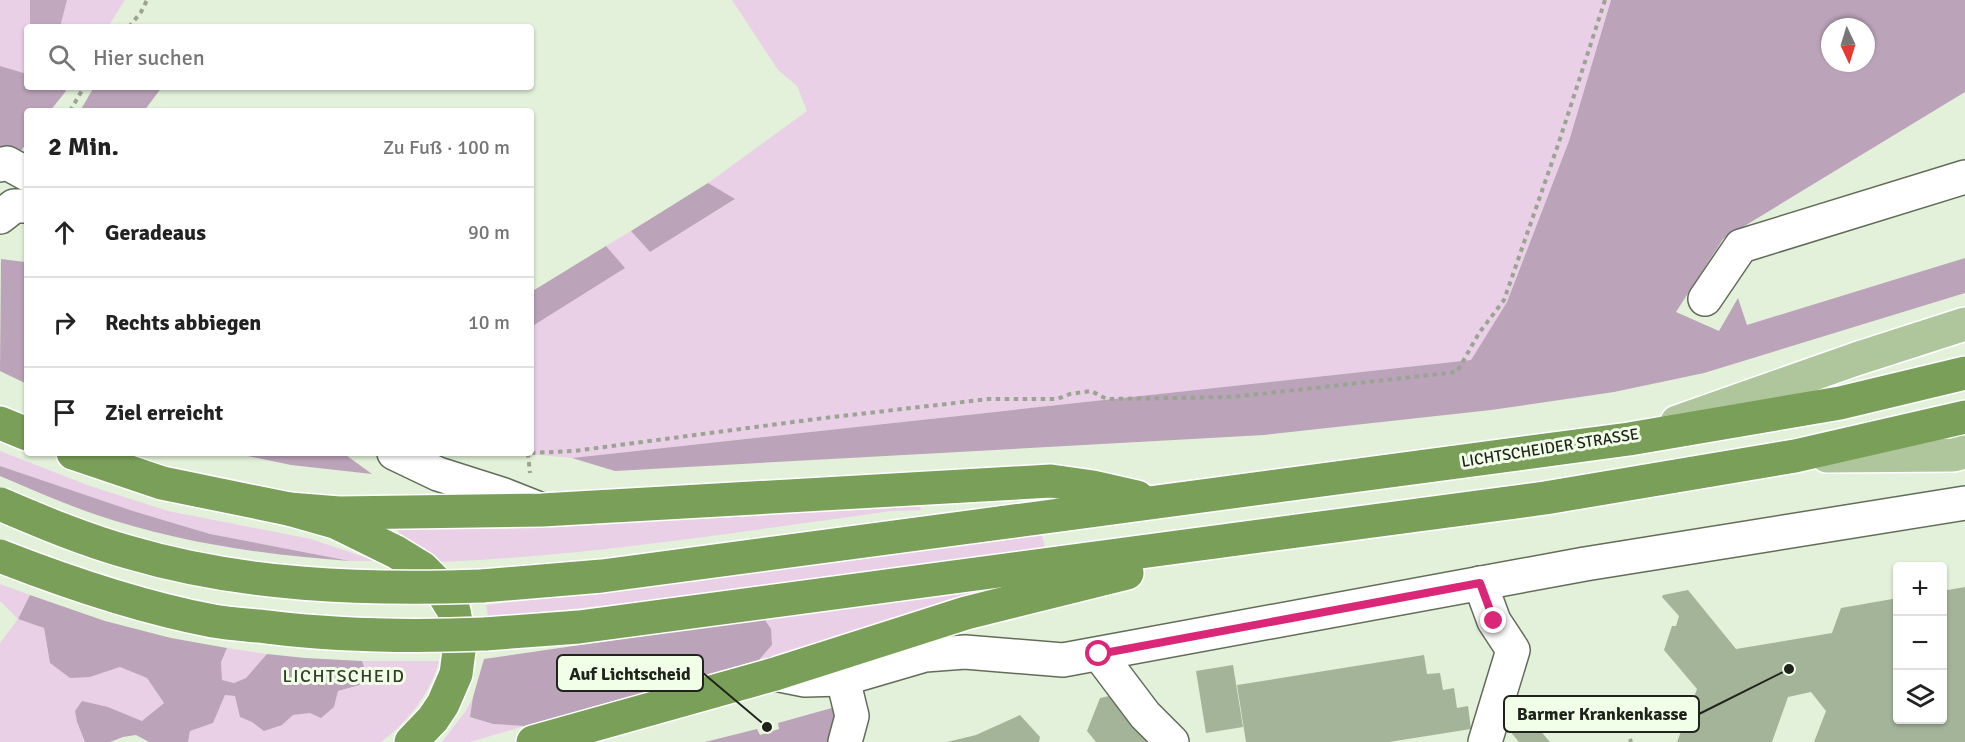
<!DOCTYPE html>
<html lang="de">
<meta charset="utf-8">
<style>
body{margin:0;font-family:Signika,sans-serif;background:#f6f6f6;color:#222}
.controls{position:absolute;right:18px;bottom:18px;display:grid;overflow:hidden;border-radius:6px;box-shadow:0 2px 4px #0004}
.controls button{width:54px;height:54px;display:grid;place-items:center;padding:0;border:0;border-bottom:2px solid #e0e0e0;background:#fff;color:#222;font:30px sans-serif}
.compass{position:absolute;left:1821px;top:18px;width:54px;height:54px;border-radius:50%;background:#fff;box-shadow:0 2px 4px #0004;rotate:176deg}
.stop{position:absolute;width:18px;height:18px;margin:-14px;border:4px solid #db2777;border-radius:50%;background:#fff}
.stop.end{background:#db2777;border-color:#fff;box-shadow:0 2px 6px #0008}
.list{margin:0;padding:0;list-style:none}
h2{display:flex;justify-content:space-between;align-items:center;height:78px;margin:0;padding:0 24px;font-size:26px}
h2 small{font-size:20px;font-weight:400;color:#767676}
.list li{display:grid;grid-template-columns:39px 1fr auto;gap:18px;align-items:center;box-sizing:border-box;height:90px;padding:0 24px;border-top:2px solid #e0e0e0}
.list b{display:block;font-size:22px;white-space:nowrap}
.list em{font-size:20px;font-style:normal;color:#767676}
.icon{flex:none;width:33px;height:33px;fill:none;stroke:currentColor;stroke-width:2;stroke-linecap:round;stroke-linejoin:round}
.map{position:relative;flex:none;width:1965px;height:742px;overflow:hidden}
.search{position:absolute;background:#fff;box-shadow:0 2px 4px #0004;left:24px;top:24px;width:510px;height:66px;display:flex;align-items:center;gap:15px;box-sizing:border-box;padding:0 21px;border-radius:6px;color:#767676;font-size:22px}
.panel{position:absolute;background:#fff;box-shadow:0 2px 4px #0004;left:24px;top:108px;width:510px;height:348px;border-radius:6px}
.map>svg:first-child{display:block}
.green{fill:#e9d0e7}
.forest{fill:#bba3b9;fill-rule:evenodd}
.water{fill:#c1a8be}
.building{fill:#a4b499}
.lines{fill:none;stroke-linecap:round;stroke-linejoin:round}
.minor-casing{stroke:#626d59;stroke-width:36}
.major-casing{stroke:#fff;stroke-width:36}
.highway-casing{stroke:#fff;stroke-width:36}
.path{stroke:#9ba493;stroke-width:4;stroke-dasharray:4.5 4.5;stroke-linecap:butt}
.minor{stroke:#fff;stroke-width:33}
.major{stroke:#afc59b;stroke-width:33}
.highway{stroke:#799f58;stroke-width:33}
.highway-bridge-casing{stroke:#fff;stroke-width:36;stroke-linecap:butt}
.highway-bridge{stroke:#799f58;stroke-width:33}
.route{stroke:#db2777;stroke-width:8}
.labels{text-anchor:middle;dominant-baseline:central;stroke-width:6;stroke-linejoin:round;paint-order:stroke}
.street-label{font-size:16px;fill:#1f231b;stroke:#f1fee8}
.neighbourhood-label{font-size:18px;letter-spacing:1.5px;fill:#343e2d;stroke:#f1fee8}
.leader{fill:none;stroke:#1f231b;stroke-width:2}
.callout-dot{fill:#1f231b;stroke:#f1fee8;stroke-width:2}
.callout{fill:#f1fee8;stroke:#1f231b;stroke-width:2}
.callout-label{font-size:18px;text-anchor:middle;font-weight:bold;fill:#1f231b}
</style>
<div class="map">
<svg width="1965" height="742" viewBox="0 0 1965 742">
<rect width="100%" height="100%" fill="#e4f1da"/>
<!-- green -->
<g class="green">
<path d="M0,0H125L108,27H27V74L0,66Z"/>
<path d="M732,0H1611L1569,141L1507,302L1471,360L572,458L517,453H531V327L624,268L606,246L631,231L650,252L734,200L708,183L807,111L797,86L778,70Z"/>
<path d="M0,451L90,486L168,511L311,539L376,561H350L210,534L133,511L0,466Z"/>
<path d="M920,506L921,510L892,511C742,531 591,556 439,562L435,556L399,534L398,528L501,529Z"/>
<path d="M1042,535L1045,547C860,573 674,601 488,617L486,605L695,581Z"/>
<path d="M0,584L30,595L18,619L44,628L50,663L69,677H90L120,667L147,678L164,703L142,721L108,707L77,722L85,742H0V643L18,619L0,601Z"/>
<path d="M1017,585L971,602L759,660L772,645L752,620Z"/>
<path d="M227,648L267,654L246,678L235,683L222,680L221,662Z"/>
<path d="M362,661H439C431,693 407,723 381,742H188L190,731L213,723L225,695L236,696L240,717L252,722L282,725L293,715L334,707L338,691L363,684L366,672Z"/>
<path d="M473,698L470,717L493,724L524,726L470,742H442L465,712Z"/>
</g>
<!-- forest -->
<g class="forest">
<path d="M1611,0H1965V92L1723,239L1676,312L1719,331L1738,298L1747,325L1965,258V293L1704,373L1614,392L1491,410L1264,435L615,471L572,458L1471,360L1507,302L1569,141ZM1830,27H1866V63H1830Z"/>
<path d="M0,66L27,74V87H62L66,91L50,111H27V142L0,182Z"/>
<path d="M94,87H162L144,111H80Z"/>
<path d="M708,183L735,199L650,252L631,231Z"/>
<path d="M606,246L625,268L531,327V292Z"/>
<path d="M1,259L25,262L27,267V384L0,371Z"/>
<path d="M234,453H343L372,474L291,465Z"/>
<path d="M0,466L133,511L210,534L350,561C263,555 176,542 94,514C62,503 31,489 0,476Z"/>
<path d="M30,595L105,621L171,638L227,648L221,662L222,680L234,683L246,678L267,654L305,658L362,661L366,672L363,684L338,691L334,707L321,718L310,713L293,715L282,725L264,731L252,722L240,717L235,696L225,695L213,723L190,731L188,742H149L136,735L123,737L110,742H85L77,722L75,711L82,701L108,707L142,721L164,703L147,678L120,667L90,677L70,678L50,663L44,628L18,619Z"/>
<path d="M752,620H765L771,629L772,645L759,660L524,726L493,724L470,717L473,697L484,659Z"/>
<path d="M839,706L836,742H705L757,729L760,735L779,729L778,723Z"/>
</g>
<!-- water -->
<path class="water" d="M30,0H67L60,27H30Z"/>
<!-- building -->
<g class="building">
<path d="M1965,587V742H1814L1826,711L1811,692L1788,697L1772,742H1677L1697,689L1664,650L1672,626H1676L1679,616L1662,597L1663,595L1688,590L1736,649L1832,633L1841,608L1898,598V720H1942V591Z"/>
<path d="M1424,655L1427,674L1440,673L1443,690L1454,688L1457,708L1468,706L1471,729L1389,742H1246L1237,685Z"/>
<path d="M1233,665L1243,727L1206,733L1196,671Z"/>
<path d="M1109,696L1147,742H1096L1087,731L1100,698Z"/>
<path d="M1020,715L1040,737L1039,742H947L976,735Z"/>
<path d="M1527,715L1550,742H1519L1503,723L1504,719Z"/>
</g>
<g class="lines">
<defs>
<g id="minor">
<path d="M0,165L7,163L27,174"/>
<path d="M0,217L14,206H27"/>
<path d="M1705,299L1741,246L1965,177"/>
<path d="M394,453L438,474L504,495L542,510"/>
<path d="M1480,583L1494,621L1513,650L1485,742"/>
<path d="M1099,654L1145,715L1172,742"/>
<path d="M775,674L805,680L843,679L925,655L965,652L1063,660L1585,564L1965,503"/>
<path d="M843,679L852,716L845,742"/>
</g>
<g id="major">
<path d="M1677,422L1856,359L1965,324"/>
<path d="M1827,456L1953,455L1965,452"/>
</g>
<g id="highway">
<path d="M0,423L27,434"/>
<path d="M73,453L162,483L289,509L335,522L396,552L422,568L436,582L454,611L460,643L456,674L443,704L433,719L411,742"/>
<path d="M289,509L339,513L542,510L1051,481L1093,487L1137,497"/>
<path d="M482,586L602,576L1629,439L1840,403L1965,373"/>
<path d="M485,634L579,627L1545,498L1795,456L1965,417"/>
<path d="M533,742L775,674L966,613L1127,573"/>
</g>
</defs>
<!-- minor casing -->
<use href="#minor" class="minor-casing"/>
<!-- major casing -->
<use href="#major" class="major-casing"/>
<!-- highway casing -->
<use href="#highway" class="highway-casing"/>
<!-- path -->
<g class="path">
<path d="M129,27L141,12L147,0"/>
<path d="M70,111L84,87"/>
<path d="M528,453L530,473"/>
<path d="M531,453L574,451L816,419L989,399H1057L1070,394L1091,391L1107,399L1232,397L1457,372L1479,333L1504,300L1559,142L1605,0"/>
<path d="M1630,739L1631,742"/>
</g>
<!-- minor -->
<use href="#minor" class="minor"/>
<!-- major -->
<use href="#major" class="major"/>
<!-- highway -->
<use href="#highway" class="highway"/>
<defs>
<g id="highway-bridge">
<path d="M0,504C42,522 85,540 128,552C243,586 363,590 482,586"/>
<path d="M0,556C69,583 140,607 213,621C231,624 249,625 267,627C340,636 412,637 485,634"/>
</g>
</defs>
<!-- highway-bridge casing -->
<use href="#highway-bridge" class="highway-bridge-casing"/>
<!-- highway-bridge -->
<use href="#highway-bridge" class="highway-bridge"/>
</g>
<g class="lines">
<!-- route -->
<path class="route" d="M1099,654L1480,583L1494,621"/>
</g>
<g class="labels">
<!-- street labels -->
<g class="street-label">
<text transform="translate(1550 448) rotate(-9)">LICHTSCHEIDER STRASSE</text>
</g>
<!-- neighbourhood labels -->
<g class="neighbourhood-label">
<text x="344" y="676">LICHTSCHEID</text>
</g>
</g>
<!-- callouts -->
<path class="leader" d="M767 727L703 673M1789 669L1699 714"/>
<g class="callout-dot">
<circle cx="767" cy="727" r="6"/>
<circle cx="1789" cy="669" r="6"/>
</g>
<g class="callout">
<rect x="557" y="655" width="146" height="36" rx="6"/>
<rect x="1504" y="696" width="195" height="36" rx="6"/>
</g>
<g class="callout-label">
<text x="630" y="680">Auf Lichtscheid</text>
<text x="1602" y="720">Barmer Krankenkasse</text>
</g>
</svg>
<div class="controls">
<button>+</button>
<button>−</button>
<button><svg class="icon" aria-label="layers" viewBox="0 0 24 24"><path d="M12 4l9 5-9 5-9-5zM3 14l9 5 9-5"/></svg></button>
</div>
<svg class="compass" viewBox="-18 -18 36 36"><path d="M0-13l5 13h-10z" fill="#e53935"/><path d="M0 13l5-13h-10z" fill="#767676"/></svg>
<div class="stop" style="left:1099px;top:654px"></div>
<div class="stop end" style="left:1494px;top:621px"></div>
<div class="search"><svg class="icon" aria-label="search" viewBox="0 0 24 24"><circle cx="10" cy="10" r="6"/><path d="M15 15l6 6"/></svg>Hier suchen</div>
<section class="panel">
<h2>2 Min.<small>Zu Fuß · 100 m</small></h2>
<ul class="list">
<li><svg class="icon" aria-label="ahead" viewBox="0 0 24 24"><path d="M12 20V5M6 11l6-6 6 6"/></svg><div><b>Geradeaus</b></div><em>90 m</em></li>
<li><svg class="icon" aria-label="right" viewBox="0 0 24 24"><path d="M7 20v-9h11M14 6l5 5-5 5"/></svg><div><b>Rechts abbiegen</b></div><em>10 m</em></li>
<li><svg class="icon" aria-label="arrive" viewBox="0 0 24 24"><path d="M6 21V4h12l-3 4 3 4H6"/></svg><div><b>Ziel erreicht</b></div></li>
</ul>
</section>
</div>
